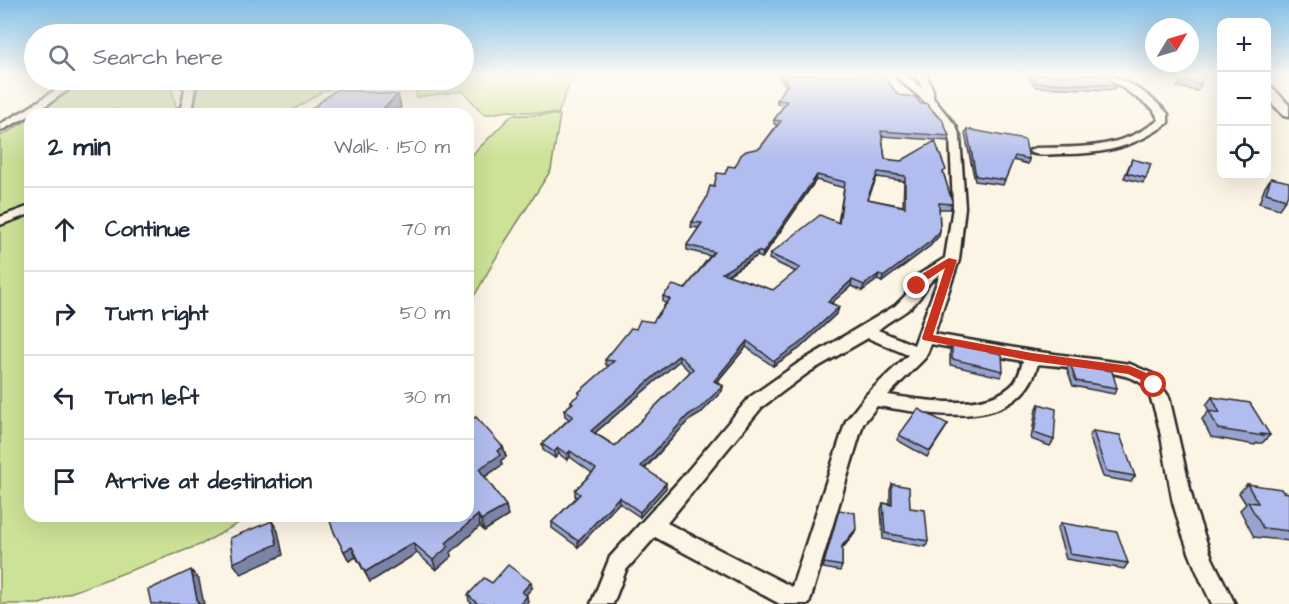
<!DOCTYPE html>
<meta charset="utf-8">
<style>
body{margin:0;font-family:"Architects Daughter",sans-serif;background:#f2f2f3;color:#1f2937}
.controls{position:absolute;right:18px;top:18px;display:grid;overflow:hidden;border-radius:12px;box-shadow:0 6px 24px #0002}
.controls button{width:54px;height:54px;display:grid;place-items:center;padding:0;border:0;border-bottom:2px solid #e0e1e3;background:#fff;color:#1f2937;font:30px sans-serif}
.compass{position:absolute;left:1145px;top:18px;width:54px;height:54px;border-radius:50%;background:#fff;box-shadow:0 6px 24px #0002;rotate:52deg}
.stop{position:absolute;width:18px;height:18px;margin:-14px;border:4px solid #c8321e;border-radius:50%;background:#fff}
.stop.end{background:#c8321e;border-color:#fff;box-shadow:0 2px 6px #0008}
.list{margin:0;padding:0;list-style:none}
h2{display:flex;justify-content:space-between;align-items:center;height:78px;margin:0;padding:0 24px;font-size:26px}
h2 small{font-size:20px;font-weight:400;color:#747a83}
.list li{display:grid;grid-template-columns:39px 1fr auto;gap:18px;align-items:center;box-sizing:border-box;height:84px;padding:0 24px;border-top:2px solid #e0e1e3}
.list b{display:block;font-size:22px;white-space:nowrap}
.list em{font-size:20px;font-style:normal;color:#747a83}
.icon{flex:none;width:33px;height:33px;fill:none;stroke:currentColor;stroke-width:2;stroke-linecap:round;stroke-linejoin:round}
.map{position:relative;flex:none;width:1289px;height:604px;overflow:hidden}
.search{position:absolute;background:#fff;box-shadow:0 6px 24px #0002;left:24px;top:24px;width:450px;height:66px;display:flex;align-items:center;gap:15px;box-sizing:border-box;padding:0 21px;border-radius:33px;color:#747a83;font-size:22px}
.panel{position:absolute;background:#fff;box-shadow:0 6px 24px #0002;left:24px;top:108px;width:450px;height:414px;border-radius:18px}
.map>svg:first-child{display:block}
.green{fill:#cce297;stroke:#7c8661;stroke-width:1.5}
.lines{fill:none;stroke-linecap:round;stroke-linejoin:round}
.minor-casing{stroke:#2b2b2b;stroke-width:5}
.secondary-casing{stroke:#2b2b2b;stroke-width:5}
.minor{fill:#fcf5e5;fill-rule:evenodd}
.secondary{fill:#fcf5e5;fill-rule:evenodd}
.wall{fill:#98a3cd;stroke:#2b2b2b;stroke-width:1.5;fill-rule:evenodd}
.shaded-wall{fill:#7c84a7;stroke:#2b2b2b;stroke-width:1.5}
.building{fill:#b1bdee;stroke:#2b2b2b;stroke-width:1.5;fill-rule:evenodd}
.route{fill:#c8321e}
</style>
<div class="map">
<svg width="1289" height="604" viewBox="0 0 1289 604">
<rect width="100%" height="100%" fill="#fcf5e5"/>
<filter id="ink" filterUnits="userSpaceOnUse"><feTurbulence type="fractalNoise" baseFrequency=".0167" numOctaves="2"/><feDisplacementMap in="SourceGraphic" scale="12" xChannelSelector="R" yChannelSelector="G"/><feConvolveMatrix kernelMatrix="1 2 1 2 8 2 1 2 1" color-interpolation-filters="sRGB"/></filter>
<g filter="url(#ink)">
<!-- green -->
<g class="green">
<path d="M464,75H573L558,114L508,111L484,115L463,91L417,97L414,80H464Z"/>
<path d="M128,80L170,82L176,107L170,114H38L75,86Z"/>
<path d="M191,80H355L321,92L287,114H190L195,107L199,85Z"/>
<path d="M512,115H560L551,170L505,242L468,307V159Z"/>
<path d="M30,119V516H251L202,544L40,604H0V136Z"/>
</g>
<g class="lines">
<defs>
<g id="minor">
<path d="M895,75H906L923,89L916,75H926L933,90V98L956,126L960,137L965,207L959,260L934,334L1032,351L1130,364L1153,374L1169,397L1194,506L1212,558L1235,604H1212C1196,572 1183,540 1174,506C1167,479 1160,400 1141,383C1128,371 1059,366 1038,364C1019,434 931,414 877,406L863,424L809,604H780L655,537L626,570L613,604H591L610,557L679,481L750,397L797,364L895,306L905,296L918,275L945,258L953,207L950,137C941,109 914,95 895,75ZM940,274L914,345L878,330C889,320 903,315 913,305C925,294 924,284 940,274ZM868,338L908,355L867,394L846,421L792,587L667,523L762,407L809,372ZM931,344L1023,361C1021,368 1019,377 1014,383C987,413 924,400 888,395L925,358Z"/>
<path d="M1104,75C1122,75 1157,100 1168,114V123C1135,147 1104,154 1063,154C1053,154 1041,156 1031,153L1029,151L1035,148C1084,147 1117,150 1159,120L1153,109Z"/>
<path d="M70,80H112L107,83L74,86L35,113L0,131V124L27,109Z"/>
<path d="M176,80H186L195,88L192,106L185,114H175L182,105L185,89Z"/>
<path d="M30,206V214L0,225V217Z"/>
</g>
<path id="secondary" d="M1266,85L1271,86L1289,105V117L1284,116L1266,97Z"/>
</defs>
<!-- minor casing -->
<use href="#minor" class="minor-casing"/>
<!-- secondary casing -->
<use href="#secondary" class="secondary-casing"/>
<!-- minor -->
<use href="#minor" class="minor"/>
<!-- secondary -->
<use href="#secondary" class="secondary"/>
</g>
<!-- wall -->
<g class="wall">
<path d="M777,75H883L898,95L949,136L948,141L882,136L885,159L944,175L952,204L950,209H939L940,231L939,236L930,246L882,282L877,280L862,291L851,286L831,303L839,307L837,313L799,349L773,366L746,347L717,382L723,386L722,391L700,414L688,421L645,469L666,488L640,517L619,503L578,547L552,528V522L577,497L575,496V490L592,473L570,457L567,460L559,454L555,458L543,450L542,444L569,419L565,416L564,410L571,404V401L579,395V392L609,366L606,365L605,360L636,329L653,322L666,303L663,302V296L685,289L710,256L687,250V245L699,228L691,227L692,222L714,187L725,174L760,148L777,125L774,124V120L784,105L777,104V100L786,86ZM877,177L904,181L903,206L868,199ZM816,180L844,188L838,223L770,254L769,259L796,272L773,290L728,275L757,256L762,258ZM679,361L690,372L615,446L595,433Z"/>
<path d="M1026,75H1105L1116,85L1114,90L1036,87Z"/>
<path d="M1183,75L1201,84L1197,91L1177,87Z"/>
<path d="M967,129L1029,159L1028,164L1013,160L1003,185L975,181L965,134Z"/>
<path d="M1132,159L1146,178L1143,183L1124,178Z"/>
<path d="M1271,178L1286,199L1279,209L1259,203L1265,187Z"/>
<path d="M952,344L1003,371L1000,377L950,365V350Z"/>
<path d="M1070,363L1117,388L1114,394L1073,386L1067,369Z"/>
<path d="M1212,397L1270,435L1262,443H1257L1255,445L1211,437L1202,419L1209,411L1206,405Z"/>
<path d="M1039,404L1054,440L1050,446L1031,439L1036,409Z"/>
<path d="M468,421L503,447L506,457L501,460L502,465L485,477L506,506L508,516L484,531L480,526L451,552L452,556L436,570L417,553L370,582L356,557L349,561L334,532L363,519L468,516Z"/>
<path d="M948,424L945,429L927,457L897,440L899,435Z"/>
<path d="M1093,431L1135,476L1131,482L1103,477L1089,436Z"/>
<path d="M892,484L910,508L928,541L926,547L883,539L881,509L883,503L890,504V490Z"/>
<path d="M1247,484L1289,493V541L1254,537L1240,510L1246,504L1239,493Z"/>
<path d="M839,510L854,534L842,549V566L840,571L823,568Z"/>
<path d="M1061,523L1128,563L1124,569L1066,559L1057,529Z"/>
<path d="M492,583L532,588L525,595L528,602L526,604H473L469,601L468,595Z"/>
</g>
<!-- shaded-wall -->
<g class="shaded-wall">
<path d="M398,95L401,107L393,114H377Z"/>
<path d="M817,175L816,180L762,258L763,253Z"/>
<path d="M940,231L939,236L930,246L882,282L883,277Z"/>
<path d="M758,251L757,256L722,278V273Z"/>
<path d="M879,274L877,280L862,291L864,285Z"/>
<path d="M852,280L851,286L827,307L828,302Z"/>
<path d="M839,307L837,313L799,349L773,366L774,361Z"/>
<path d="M747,341L746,347L713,386L714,381Z"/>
<path d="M679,355V361L591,436V431Z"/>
<path d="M723,386L722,391L700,414L688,421L641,472V466L688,415Z"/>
<path d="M503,447L506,457L501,460L502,465L481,479L479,469L497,451Z"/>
<path d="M558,448L559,454L555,458L554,452Z"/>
<path d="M570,451V457L567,460V454Z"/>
<path d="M666,483V488L640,517V512Z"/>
<path d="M619,497V503L578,547V541Z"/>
<path d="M506,506L508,516L484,531L481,520Z"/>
<path d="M478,515L480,526L451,552L452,556L436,570L433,560L446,543Z"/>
<path d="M272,521L278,531L283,555L241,574L233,563Z"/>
<path d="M856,529L854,534L840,551L842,546Z"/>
<path d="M413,543L417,553L370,582L365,572Z"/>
<path d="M352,547L356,557L349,561L344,551Z"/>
<path d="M191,570L199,580L204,604H198Z"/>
<path d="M531,582L532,588L523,598L522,592Z"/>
<path d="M527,596L528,602L526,604H520Z"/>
</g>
<!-- building -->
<g class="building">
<path d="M781,75H883L898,95L915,97L921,104L926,103L937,116L942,119L949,136L881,131L885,159L901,161L935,141L946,170L943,172L952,201V204L939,203L940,231L931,241L883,277L879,274L864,285L852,280L828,302L839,307L800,343L774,361L747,341L714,381L723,386L700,408L688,415L641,466L666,483L640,512L619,497L578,541L552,522L580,494L575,490L596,469L570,451L567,454L558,448L554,452L542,444L573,416L564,410L573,403L571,401L580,394L579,392L614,361L605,360L631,328L636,329L640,320L653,322L670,299L663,296L673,285L685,289L714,252L687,245L702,223L692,222L706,199L710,186L714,187L717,173L725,174L728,166L735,167L741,155L746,151L760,148L781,121L774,120L787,101L777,100L788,84ZM878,172L905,176V207L867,199ZM817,175L845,182L839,223L820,215L770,254L800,268L773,290L722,273L758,251L763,253ZM679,355L693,369L615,446L591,431Z"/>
<path d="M1031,75H1105L1116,85L1037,83Z"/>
<path d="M1183,75H1204L1201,84L1180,80Z"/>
<path d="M337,89L398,95L377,114H305Z"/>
<path d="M113,109L116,111L115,114H116H110Z"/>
<path d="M967,129L1025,140L1029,159L1015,156L1005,180L976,176Z"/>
<path d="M1132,159L1151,164L1146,178L1127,173Z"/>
<path d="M1271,178L1289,182V190L1286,199L1266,193Z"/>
<path d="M952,344L1002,354L1003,371L952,359Z"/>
<path d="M1070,363L1112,371L1117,388L1076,381Z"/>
<path d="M1212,397L1250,403L1270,435L1261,434L1263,436L1218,429L1209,411L1220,413Z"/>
<path d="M1039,404L1056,409L1054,440L1034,433Z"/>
<path d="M918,409L948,424L930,451L899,435Z"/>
<path d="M476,417L503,447L497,451L500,455L479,469L506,506L481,520L478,515L446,543L449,546L433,560L413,543L365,572L352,547L344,551L334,532L328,516H361L363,519L369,516H468V421Z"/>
<path d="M1093,431L1120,435L1135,476L1106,471Z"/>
<path d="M892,484L909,487L910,508L925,510L928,541L885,533L883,503L892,505Z"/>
<path d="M1247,484L1281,489L1283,492L1289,493V531L1263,528L1248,502L1258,503Z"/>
<path d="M839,510L855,513L856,529L842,546V566L824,563Z"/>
<path d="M272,521L277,544L233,563L230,538Z"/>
<path d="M1061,523L1117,532L1128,563L1070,554Z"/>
<path d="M508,565L531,582L522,592L527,596L520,604H478L468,595L484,578L492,583Z"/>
<path d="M191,570L198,604H151L148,590Z"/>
</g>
</g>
<!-- sky -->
<linearGradient id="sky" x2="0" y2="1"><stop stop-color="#80bee7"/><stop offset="0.47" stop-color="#fefaf3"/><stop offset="1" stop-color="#fefaf3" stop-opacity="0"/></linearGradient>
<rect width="1289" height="159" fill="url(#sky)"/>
<!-- route -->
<path class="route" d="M949,258L957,260L933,335L1032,353L1130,366L1151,375L1160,385L1158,388H1150L1143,381L1128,374L1032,361L923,340L922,338L945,268L927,280L920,288L912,286L920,275Z"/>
</svg>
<div class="controls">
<button>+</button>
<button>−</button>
<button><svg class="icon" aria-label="locate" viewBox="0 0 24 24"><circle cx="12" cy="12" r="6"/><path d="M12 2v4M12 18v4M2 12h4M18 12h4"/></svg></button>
</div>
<svg class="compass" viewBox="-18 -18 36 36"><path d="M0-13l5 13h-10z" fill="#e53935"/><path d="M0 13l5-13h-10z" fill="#747a83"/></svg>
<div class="stop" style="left:1154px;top:385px"></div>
<div class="stop end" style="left:917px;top:286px"></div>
<div class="search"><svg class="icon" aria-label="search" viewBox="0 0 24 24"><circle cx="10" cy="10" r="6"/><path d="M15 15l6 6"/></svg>Search here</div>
<section class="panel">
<h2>2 min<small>Walk · 150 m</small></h2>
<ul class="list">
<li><svg class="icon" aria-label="ahead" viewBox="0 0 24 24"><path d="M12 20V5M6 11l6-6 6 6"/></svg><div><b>Continue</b></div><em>70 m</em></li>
<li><svg class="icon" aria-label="right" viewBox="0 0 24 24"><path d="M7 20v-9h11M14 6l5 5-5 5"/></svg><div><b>Turn right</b></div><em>50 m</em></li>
<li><svg class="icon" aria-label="left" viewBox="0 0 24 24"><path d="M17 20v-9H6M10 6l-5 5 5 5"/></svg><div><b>Turn left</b></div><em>30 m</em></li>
<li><svg class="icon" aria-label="arrive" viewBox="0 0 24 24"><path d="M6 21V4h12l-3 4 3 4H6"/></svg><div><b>Arrive at destination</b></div></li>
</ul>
</section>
</div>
